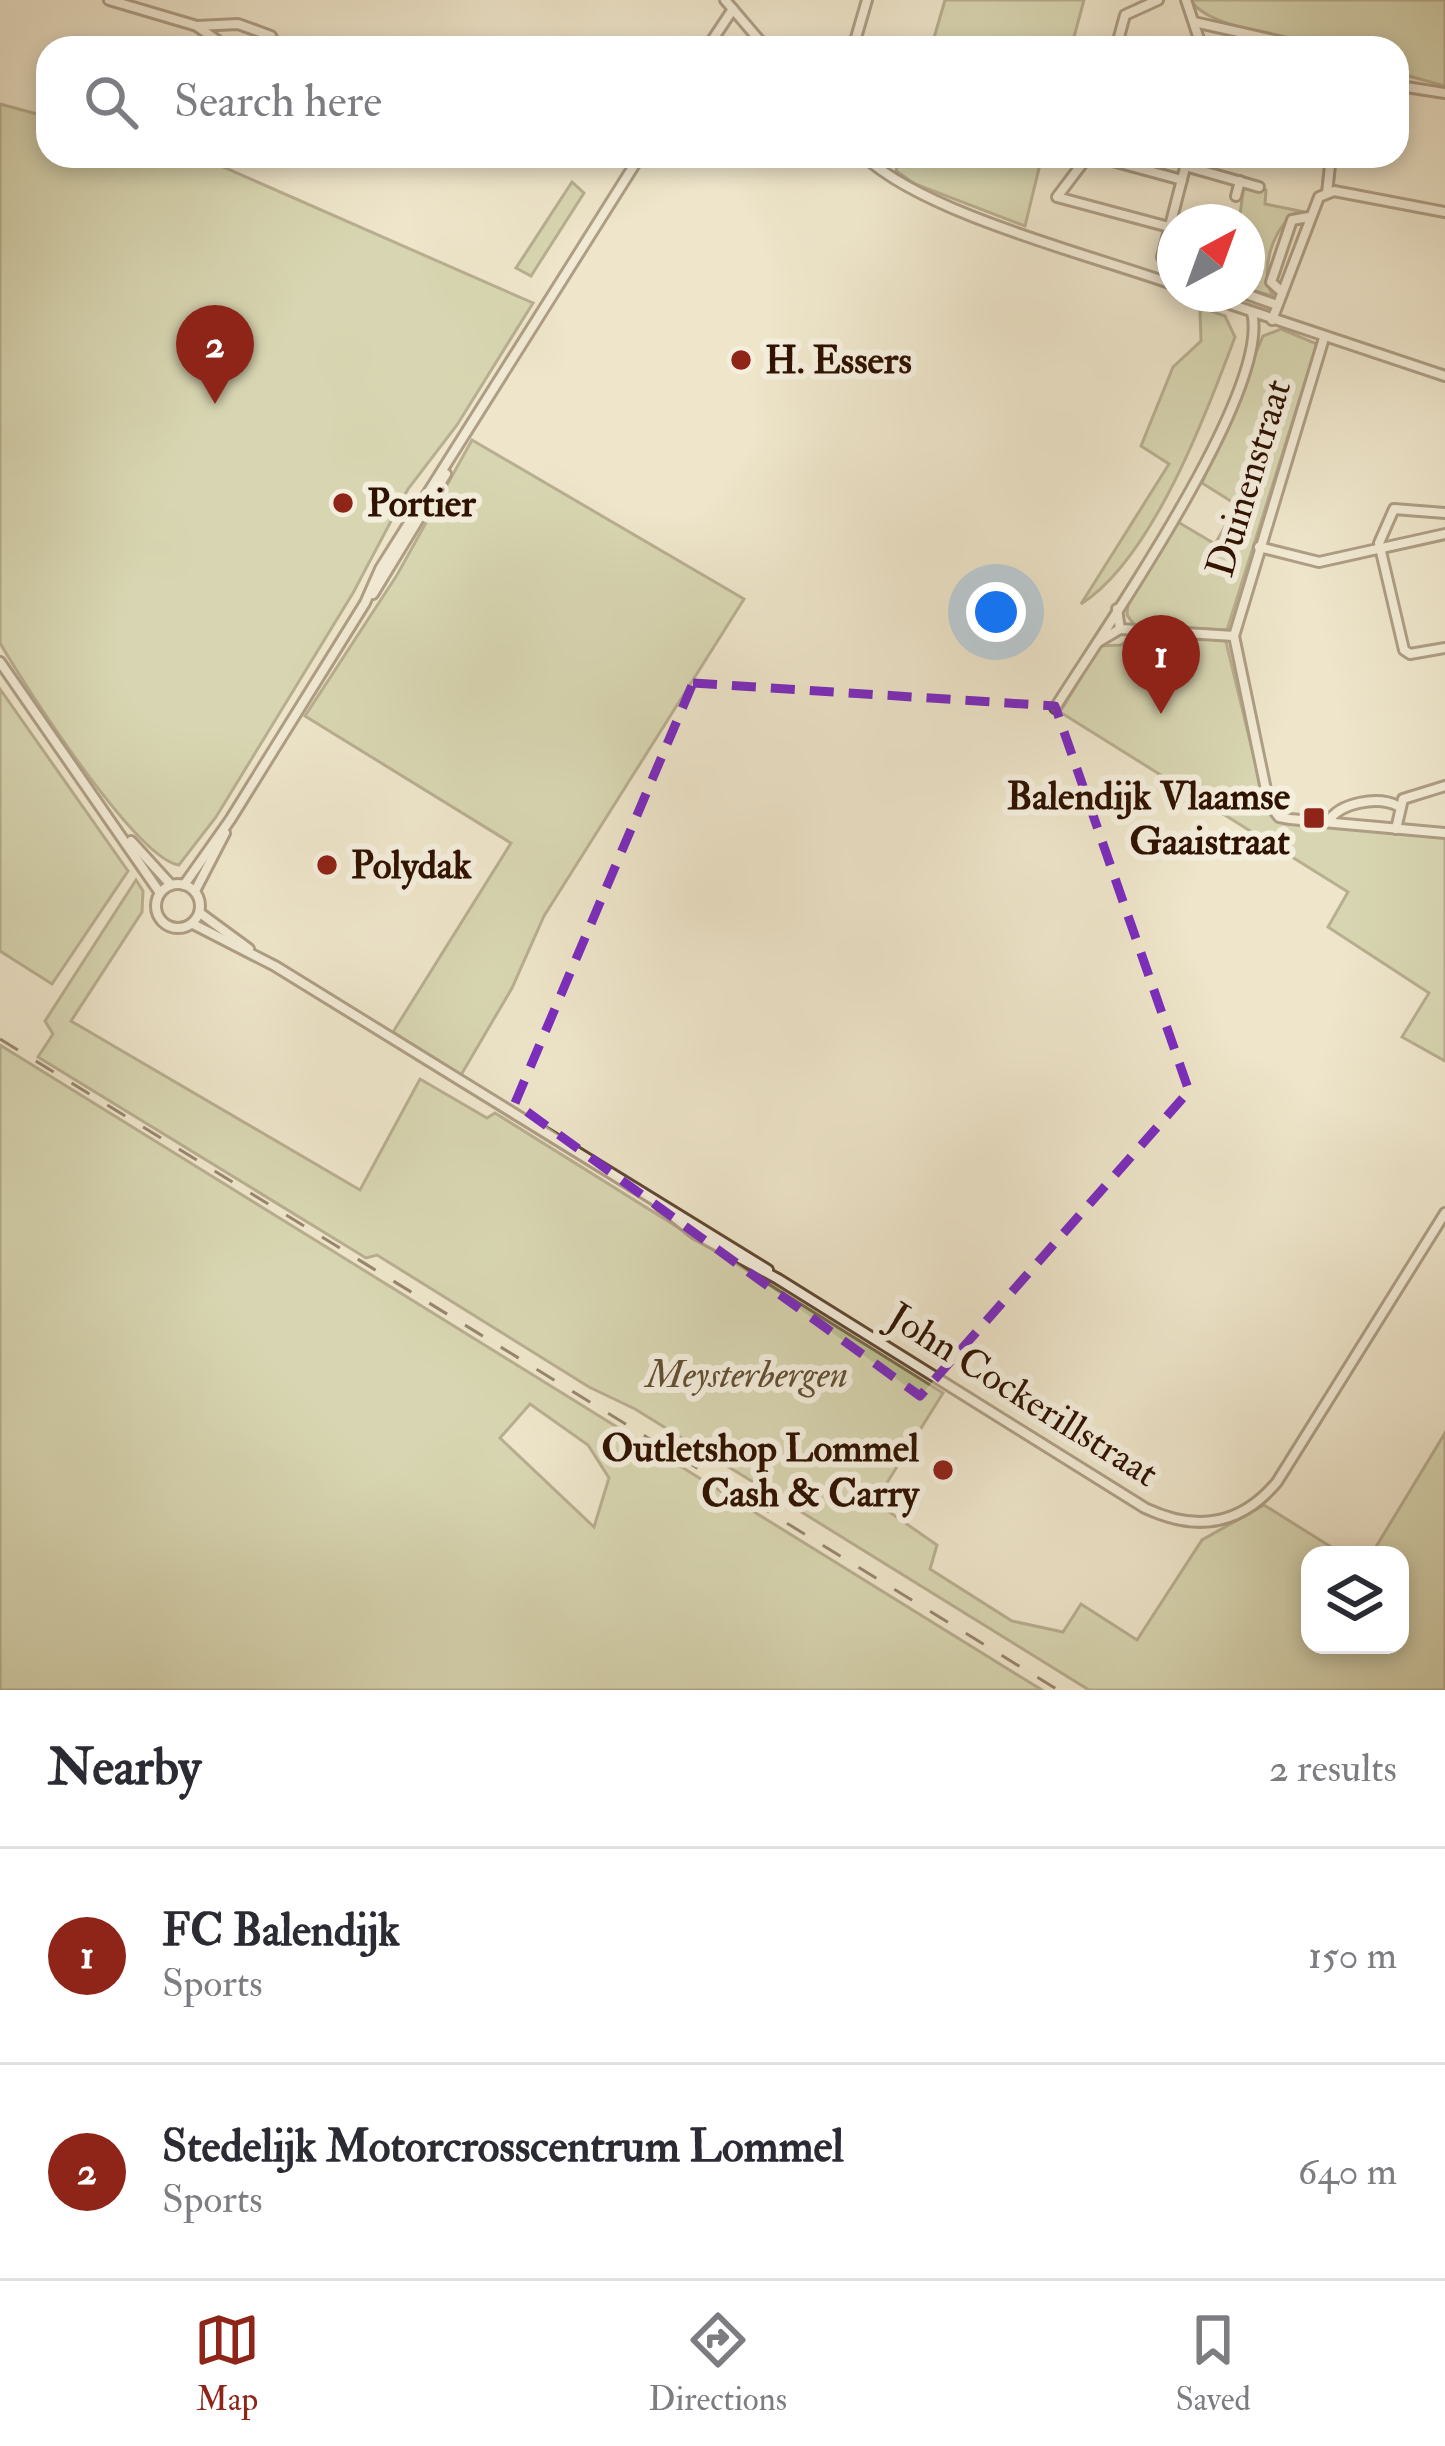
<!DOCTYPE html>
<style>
body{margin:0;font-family:"IM FELL Double Pica",serif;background:#f7f7f7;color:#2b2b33}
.controls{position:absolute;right:36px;bottom:36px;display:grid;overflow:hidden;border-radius:24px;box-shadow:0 6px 18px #0003}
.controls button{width:108px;height:108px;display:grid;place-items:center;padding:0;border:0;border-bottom:3px solid #e1e1e2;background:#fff;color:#2b2b33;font:60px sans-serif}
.compass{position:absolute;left:1157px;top:204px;width:108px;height:108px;border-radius:50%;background:#fff;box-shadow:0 6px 18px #0003;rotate:41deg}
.you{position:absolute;left:996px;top:612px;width:42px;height:42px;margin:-30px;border:9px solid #fff;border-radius:50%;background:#1a73e8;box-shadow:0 0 0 18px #1a73e833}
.badge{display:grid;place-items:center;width:78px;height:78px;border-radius:50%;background:#8f2418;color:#fff;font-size:39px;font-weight:700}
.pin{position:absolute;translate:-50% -99px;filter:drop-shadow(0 3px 6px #0008)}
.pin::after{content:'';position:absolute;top:63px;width:42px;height:36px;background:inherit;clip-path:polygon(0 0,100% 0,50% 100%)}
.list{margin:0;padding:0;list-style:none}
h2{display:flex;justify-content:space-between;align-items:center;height:156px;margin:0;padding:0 48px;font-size:51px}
h2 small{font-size:39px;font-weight:400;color:#7c7c81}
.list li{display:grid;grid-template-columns:78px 1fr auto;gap:36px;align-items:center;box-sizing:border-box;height:216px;padding:0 48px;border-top:3px solid #e1e1e2}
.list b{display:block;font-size:45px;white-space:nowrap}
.list p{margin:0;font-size:39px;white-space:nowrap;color:#7c7c81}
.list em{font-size:39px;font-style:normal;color:#7c7c81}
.icon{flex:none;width:66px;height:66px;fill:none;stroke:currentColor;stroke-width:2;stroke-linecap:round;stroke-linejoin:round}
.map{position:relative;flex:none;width:1445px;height:1690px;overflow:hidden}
.search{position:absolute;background:#fff;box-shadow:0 6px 18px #0003;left:36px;right:36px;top:36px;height:132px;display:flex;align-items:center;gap:30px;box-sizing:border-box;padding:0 42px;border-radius:36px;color:#7c7c81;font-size:45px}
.sheet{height:588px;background:#fff}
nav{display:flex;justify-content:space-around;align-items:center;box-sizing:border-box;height:168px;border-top:3px solid #e1e1e2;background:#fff;font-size:33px;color:#7c7c81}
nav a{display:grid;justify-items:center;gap:6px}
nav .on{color:#8f2418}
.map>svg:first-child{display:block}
.green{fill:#bdc394;stroke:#766a4a;stroke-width:3;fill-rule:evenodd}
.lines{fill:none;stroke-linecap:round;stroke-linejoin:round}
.street-casing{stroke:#5f4732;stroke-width:14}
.street{stroke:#f4eedd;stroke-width:8}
.rail{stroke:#2f1200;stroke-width:3;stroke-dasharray:21 21;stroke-linecap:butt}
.marked{fill:none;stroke:#7b2cbf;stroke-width:9;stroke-dasharray:24 15;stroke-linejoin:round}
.poi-dot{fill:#8f2418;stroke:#f4eedd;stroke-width:4.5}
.labels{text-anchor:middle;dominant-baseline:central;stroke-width:12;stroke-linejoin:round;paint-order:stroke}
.poi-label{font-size:39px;font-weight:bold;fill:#2f1200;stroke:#f4eedd;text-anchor:start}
.street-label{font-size:39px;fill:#2f1200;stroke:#f4eedd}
.park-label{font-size:39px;font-style:italic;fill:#615034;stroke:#f4eedd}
</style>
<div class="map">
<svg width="1445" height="1690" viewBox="0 0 1445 1690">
<rect width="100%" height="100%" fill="#eee5ca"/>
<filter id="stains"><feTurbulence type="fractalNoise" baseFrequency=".00167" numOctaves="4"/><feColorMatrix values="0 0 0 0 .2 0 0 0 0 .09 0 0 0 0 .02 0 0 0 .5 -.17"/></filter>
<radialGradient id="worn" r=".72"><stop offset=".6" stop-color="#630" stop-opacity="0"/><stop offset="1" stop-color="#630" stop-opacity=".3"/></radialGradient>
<!-- green -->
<g class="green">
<path d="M945,0H1084L1071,48H931Z"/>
<path d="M1191,0H1445V86L1398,73L1397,48C1356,48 1209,35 1191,0Z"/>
<path d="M0,104L48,117V156H185L221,166L533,303L457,425L408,489L353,593L216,817L179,865C136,859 25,686 0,643Z"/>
<path d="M900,156H1042L1025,226L915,184L896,171Z"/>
<path d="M572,182L584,193L531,276L516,268Z"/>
<path d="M1244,185L1266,190L1265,204L1300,211C1274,222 1258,272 1273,296L1247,289V222H1239Z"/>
<path d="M1205,309L1225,316L1235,337C1206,415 1152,559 1081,604L1169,464L1141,446L1173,367L1201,341L1200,311Z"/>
<path d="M1281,329L1317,344L1227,630L1135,626L1127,615L1128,602L1178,522L1215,544L1237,505L1202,483L1263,336Z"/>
<path d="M472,440L744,599L544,916L512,988L461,1075L393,1032L511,843L305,716L397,575Z"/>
<path d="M1133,637L1225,638L1267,811L1275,819L1445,838V1061L1402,1037L1429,993L1328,927L1348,892L1060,712L1100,646L1121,645Z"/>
<path d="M0,689L128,871L52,984L0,951Z"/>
<path d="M136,880L143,891L142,912L71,1021L360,1190L420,1079L487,1118L495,1113L943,1393L875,1502L937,1545L930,1569L1012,1621L1063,1632L1081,1604L1137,1640L1202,1540L1264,1505L1344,1555H1310V1645H1400V1555H1371L1445,1433V1690H1089L635,1409L589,1387L377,1255L366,1258L38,1057L53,1034L45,1021Z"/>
<path d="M0,1045L1042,1690H0ZM530,1404L588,1445L609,1478L594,1527L500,1438Z"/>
</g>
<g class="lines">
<defs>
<g id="street">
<path d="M109,0L197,26L238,24L271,36L277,48"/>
<path d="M725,0L766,48"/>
<path d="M1186,0L1202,48"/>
<path d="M1194,22L1292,44"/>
<path d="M198,27L228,48"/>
<path d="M707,48L733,9"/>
<path d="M853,48L867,0"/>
<path d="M1116,48L1125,15L1158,0"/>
<path d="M1406,87L1445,93"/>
<path d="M864,156C925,214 1091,255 1175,285"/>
<path d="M1088,156L1057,197L1169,227"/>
<path d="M1094,156L1182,180"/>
<path d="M1185,166L1259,187"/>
<path d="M1327,193L1331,156"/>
<path d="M1236,196L1240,181"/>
<path d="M1175,269L1162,257L1188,156"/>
<path d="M1282,292L1271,282L1292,220L1309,217"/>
<path d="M1200,294L1445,376"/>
<path d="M1246,294L1277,305"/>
<path d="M1272,320L1319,197L1334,191L1445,212"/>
<path d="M1324,338L1234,636L1269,804L1279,817L1290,819L1445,833"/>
<path d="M1445,513L1394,509L1379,543L1404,650L1410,654L1445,648"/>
<path d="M1259,547L1319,562L1445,534"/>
<path d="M373,594L446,474"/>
<path d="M1120,629L1234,636"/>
<path d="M1098,642L1120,629L1117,609"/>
<path d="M0,662L160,893"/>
<path d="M1055,708C1101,634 1272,392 1252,312"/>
<path d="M1328,822C1340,802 1378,796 1398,806"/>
<path d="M1396,829L1403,799L1445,786"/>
<path d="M131,841L171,885"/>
<circle cx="178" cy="906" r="22"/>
<path d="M184,885L230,820L365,603L380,569L640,156"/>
<path d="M195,891L225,833"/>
<path d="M200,913L249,949"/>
<path d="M193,924L275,966L768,1270"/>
<path d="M659,1205L694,1233L778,1279L1145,1508C1196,1532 1240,1526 1277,1482L1445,1213"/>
</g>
</defs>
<!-- street casing -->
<use href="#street" class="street-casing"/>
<!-- street -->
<use href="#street" class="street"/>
<!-- rail -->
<path class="rail" d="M0,1039L1058,1690"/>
</g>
<!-- marked area -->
<path d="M0 0H1445V1690H0ZM693,683L1055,706L1189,1091L920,1396L515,1103Z" fill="#eee5ca" fill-opacity=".55" fill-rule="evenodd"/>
<path class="marked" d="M693,683L1055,706L1189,1091L920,1396L515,1103Z"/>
<!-- markers -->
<g class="poi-dot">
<circle cx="741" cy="360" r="12"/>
<circle cx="343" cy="503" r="12"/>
<rect x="1302" y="806" width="24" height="24" rx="6"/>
<circle cx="327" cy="865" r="12"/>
<circle cx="943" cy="1470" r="12"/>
</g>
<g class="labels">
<!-- poi labels -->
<g class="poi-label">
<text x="765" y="360">H. Essers</text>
<text x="367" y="503">Portier</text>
<text x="1290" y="796" text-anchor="end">Balendijk Vlaamse<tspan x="1290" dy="45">Gaaistraat</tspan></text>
<text x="351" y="865">Polydak</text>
<text x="919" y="1448" text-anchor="end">Outletshop Lommel<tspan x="919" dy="45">Cash &amp; Carry</tspan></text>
</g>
<!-- street labels -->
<g class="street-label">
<text transform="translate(1249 478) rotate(-73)">Duinenstraat</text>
<text transform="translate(1023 1395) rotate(32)">John Cockerillstraat</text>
</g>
<!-- park labels -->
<g class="park-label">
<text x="747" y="1374">Meysterbergen</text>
</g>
</g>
<rect width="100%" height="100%" filter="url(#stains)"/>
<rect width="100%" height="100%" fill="url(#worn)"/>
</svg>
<div class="controls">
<button><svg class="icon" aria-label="layers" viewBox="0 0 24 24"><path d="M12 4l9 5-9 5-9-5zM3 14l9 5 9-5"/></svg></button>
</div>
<svg class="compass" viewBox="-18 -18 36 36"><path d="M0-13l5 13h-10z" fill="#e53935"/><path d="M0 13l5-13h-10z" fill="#7c7c81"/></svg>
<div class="you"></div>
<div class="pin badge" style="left:1161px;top:714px">1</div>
<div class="pin badge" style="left:215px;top:404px">2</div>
<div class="search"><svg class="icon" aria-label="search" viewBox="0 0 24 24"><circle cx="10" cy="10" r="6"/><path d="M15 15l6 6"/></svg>Search here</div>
</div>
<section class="sheet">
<h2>Nearby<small>2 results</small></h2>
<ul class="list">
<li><span class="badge">1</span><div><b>FC Balendijk</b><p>Sports</p></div><em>150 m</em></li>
<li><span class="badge">2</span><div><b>Stedelijk Motorcrosscentrum Lommel</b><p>Sports</p></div><em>640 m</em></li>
</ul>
</section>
<nav>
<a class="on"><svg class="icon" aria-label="map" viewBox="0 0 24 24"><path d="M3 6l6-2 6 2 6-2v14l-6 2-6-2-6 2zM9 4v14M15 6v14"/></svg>Map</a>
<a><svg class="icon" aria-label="directions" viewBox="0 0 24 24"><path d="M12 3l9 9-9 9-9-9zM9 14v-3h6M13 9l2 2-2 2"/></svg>Directions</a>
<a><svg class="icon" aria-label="saved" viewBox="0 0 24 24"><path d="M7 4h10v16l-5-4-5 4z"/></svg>Saved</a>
</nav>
